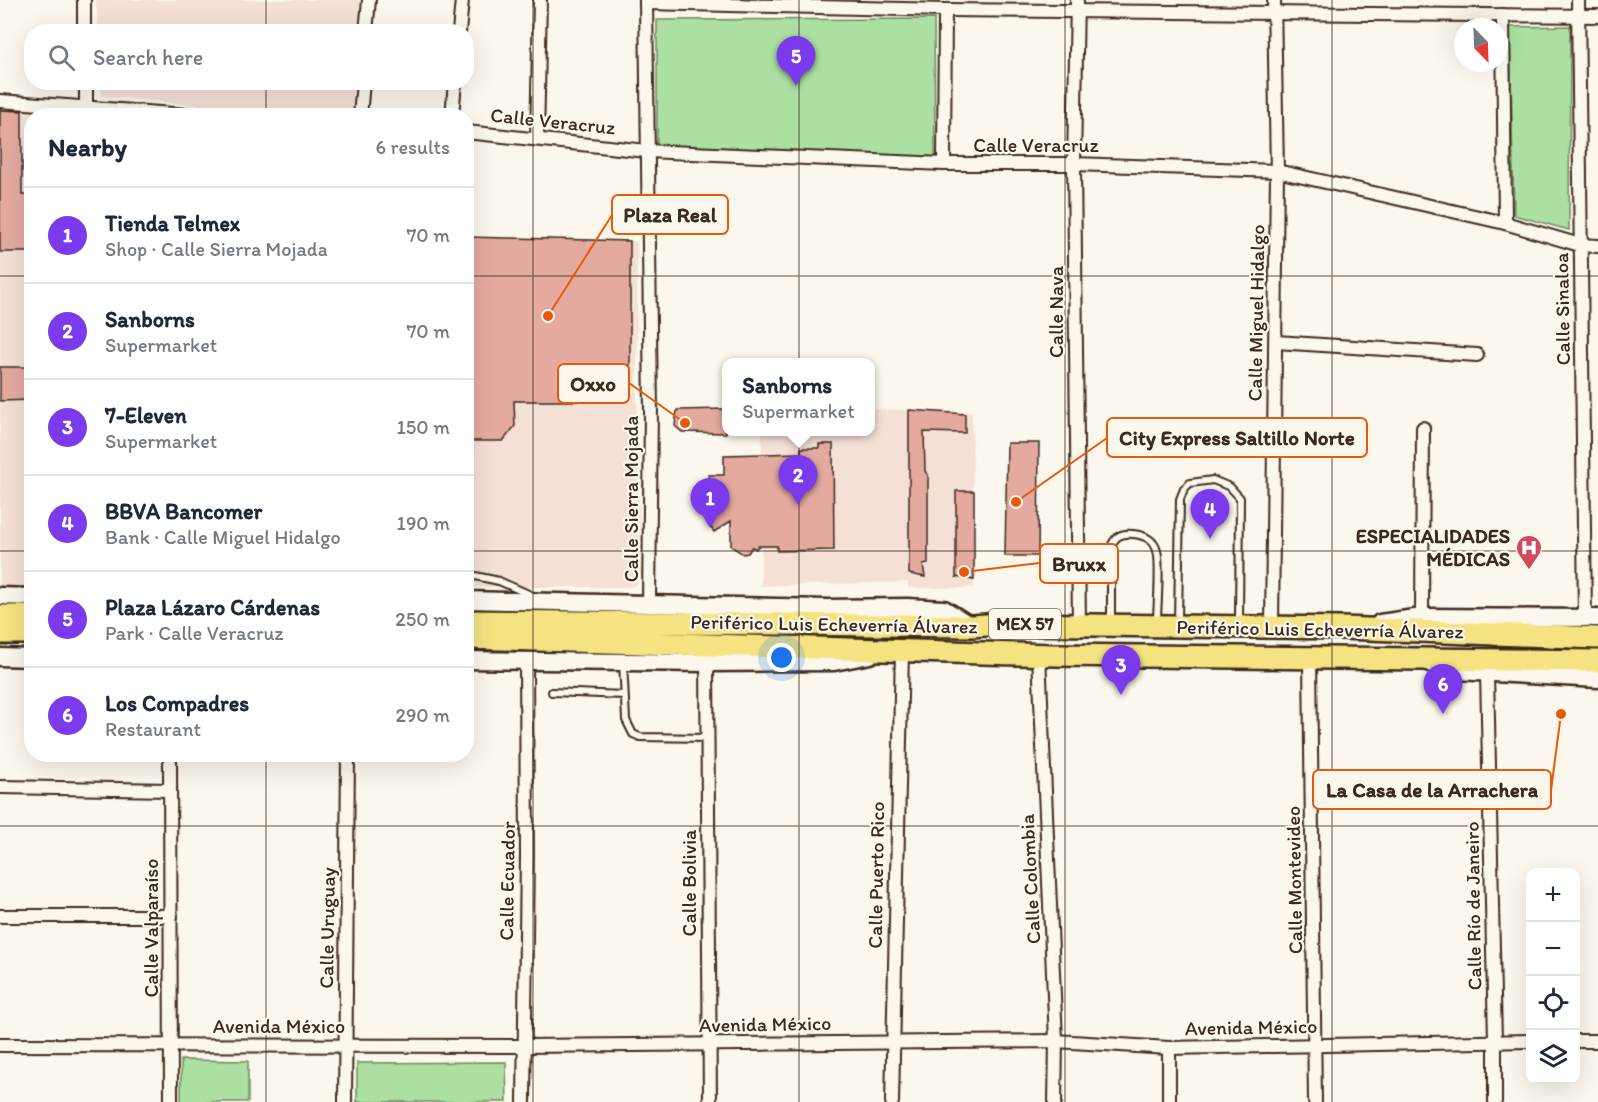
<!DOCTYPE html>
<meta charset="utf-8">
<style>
body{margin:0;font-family:Itim,sans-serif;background:#f6f6f7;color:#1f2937}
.controls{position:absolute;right:18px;bottom:18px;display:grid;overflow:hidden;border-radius:12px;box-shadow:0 6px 24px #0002}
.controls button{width:54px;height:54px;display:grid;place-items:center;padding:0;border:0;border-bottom:2px solid #e0e1e3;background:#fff;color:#1f2937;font:30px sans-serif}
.compass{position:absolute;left:1454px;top:18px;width:54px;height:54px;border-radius:50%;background:#fff;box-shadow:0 6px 24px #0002;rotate:157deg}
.you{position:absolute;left:782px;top:658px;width:21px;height:21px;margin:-15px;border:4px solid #fff;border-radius:50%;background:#1a73e8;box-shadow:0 0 0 9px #1a73e833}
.badge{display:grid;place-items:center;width:39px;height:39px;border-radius:50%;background:#7c3aed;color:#fff;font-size:20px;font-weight:700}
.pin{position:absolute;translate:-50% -50px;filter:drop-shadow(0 2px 3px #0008)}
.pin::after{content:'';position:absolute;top:32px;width:21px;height:18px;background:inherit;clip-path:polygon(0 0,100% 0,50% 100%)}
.popup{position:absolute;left:722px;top:358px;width:153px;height:78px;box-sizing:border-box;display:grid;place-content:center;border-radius:12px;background:#fff;filter:drop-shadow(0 2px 4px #0005);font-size:20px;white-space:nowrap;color:#747a83}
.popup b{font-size:22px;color:#1f2937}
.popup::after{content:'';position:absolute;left:50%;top:100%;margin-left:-12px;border:12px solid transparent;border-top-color:#fff}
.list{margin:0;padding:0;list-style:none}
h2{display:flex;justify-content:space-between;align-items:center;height:78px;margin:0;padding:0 24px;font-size:26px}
h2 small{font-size:20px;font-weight:400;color:#747a83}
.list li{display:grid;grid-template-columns:39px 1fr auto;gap:18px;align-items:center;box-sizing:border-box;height:96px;padding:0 24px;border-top:2px solid #e0e1e3}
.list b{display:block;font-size:22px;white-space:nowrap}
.list p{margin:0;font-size:20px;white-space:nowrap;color:#747a83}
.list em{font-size:20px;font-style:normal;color:#747a83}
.icon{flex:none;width:33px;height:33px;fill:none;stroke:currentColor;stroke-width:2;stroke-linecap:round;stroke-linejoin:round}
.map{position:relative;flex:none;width:1598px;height:1102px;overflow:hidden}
.search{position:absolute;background:#fff;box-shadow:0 6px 24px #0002;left:24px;top:24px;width:450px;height:66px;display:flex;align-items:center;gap:15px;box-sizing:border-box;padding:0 21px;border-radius:24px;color:#747a83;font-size:22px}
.panel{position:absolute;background:#fff;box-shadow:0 6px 24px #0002;left:24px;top:108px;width:450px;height:654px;border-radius:24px}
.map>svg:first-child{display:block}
.built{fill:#f4e0d5}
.green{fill:#abe0a2;stroke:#738560;stroke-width:1.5}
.building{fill:#e4aaa0;stroke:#3b2a1e;stroke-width:1.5}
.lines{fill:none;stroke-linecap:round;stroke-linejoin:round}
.service-casing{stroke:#3b2a1e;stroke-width:10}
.minor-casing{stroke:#3b2a1e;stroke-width:16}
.tertiary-casing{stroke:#3b2a1e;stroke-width:21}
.trunk-casing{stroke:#3b2a1e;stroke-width:26}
.service{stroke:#fbf7ec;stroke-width:6}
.minor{stroke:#fbf7ec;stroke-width:12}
.tertiary{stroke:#fbf7ec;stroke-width:16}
.trunk{stroke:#f5e382;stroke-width:21}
.grid{fill:none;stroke:#3b2a1e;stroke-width:1.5;stroke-opacity:0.55}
.labels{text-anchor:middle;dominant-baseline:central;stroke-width:4.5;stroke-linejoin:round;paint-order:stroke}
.shield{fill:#fbf7ec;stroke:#75685c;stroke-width:1.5}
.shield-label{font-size:18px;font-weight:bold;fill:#3b2a1e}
.street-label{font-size:20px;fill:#3b2a1e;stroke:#fbf7ec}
.poi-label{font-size:20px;font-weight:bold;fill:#3b2a1e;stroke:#fbf7ec;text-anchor:end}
.leader{fill:none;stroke:#e8590c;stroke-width:2}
.callout-dot{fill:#e8590c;stroke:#fbf7ec;stroke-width:2}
.callout{fill:#fbf7ec;stroke:#e8590c;stroke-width:2}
.callout-label{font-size:21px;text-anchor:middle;font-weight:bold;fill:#3b2a1e}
</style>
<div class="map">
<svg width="1598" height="1102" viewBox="0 0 1598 1102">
<rect width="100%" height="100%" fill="#fbf7ec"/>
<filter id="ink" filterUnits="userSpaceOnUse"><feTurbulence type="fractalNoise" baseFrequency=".0167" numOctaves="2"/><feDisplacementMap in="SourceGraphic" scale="12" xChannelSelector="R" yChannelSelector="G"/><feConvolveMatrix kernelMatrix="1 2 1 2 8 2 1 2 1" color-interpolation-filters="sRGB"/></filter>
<g filter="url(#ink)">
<!-- built -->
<g class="built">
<path d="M96,0H360L358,31L98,32Z"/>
<path d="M101,83V82L354,83L352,116L296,115L102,96Z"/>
<path d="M0,107L110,115L32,116L31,587H0Z"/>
<path d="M467,237L637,241V427L641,575L636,585L630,587H467Z"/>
<path d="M870,409L972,412L974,588H908V582L761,586L762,432H870Z"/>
</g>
<!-- green -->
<g class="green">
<path d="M934,19L935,157L657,152V20Z"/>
<path d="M1570,26L1569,230L1514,215L1510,27Z"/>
<path d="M181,1060L248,1061V1102H181Z"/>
<path d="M506,1062L507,1102H357V1063Z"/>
</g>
<!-- building -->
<g class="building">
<path d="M0,110L22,111V195H32V252H0Z"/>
<path d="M466,237L630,241V392L578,391V401H514L515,426L503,441H466Z"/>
<path d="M0,367H32V400L0,401Z"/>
<path d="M726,409V433L682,432L675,426L677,410Z"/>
<path d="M909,410L965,414V433L924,432L925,471L928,475V564L923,565L925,577L909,574Z"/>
<path d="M1007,443H1039L1038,556H1005Z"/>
<path d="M819,444H833L834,550L777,551V546H758L756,549L752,547L748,553L743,554L731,546V521L714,532L707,522L712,516L709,475H724V455L801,453V448H819Z"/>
<path d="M956,491H974V580L956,577Z"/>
</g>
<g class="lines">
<defs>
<g id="service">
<path d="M466,574L499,581L533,596"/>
<path d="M1111,621V547C1115,536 1121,533 1133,534C1144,535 1154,539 1157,551C1161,564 1157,606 1157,622"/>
<path d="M1178,622L1180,499L1184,489L1190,483L1213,480L1230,487L1240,498L1239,622"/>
<path d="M623,662L626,720L633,734L640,737L707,738"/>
<path d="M552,692L624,695"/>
</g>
<g id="minor">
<path d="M84,0V32"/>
<path d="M646,0L651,411L649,603"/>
<path d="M1077,0L1074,164L1079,624"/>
<path d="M1578,0L1585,618"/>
<path d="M646,3L945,10L1598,16"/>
<path d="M1503,15L1505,223"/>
<path d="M366,32L369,0"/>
<path d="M459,32L462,0"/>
<path d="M86,82V108"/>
<path d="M0,101L200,116"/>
<path d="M360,116L363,82"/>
<path d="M452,116L455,82"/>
<path d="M466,132L647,151L944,164H1074L1277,171L1505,223L1580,245L1598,246"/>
<path d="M537,139L540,0"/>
<path d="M944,164L945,10"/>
<path d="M1276,342L1477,355"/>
<path d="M1422,617L1423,428"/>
<path d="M1272,626L1277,171L1274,0"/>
<path d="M1039,655L1056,1041L1055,1102"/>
<path d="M1310,658L1315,1102"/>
<path d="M707,663L710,1102"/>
<path d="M1487,673L1495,1041V1102"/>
<path d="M170,754L171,1102"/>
<path d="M0,787L170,790"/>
<path d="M0,916H171"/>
<path d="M1576,1041H1598"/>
<path d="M0,1045L523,1046L1056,1041L1169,1048L1530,1041"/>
<path d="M1169,1048V1102"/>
<path d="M345,1102L348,754"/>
<path d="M524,1102L527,853L526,660"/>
<path d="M892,1102L902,650"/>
</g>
<g id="tertiary">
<path d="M0,596L32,597"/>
<path d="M466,600L827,608L907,607L944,609L971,626"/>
<path d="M1380,623L1422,617L1598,618"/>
<path d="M0,657L32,658"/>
<path d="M466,660L707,663L834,662L870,655"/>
<path d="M1431,664L1458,671L1598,679"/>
</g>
<g id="trunk">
<path d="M0,616H32"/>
<path d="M466,621L972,626L1001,624L1342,628L1598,638"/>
<path d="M0,633H32"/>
<path d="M466,638L1054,655L1598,661"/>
</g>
</defs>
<!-- service casing -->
<use href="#service" class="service-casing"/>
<!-- minor casing -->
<use href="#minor" class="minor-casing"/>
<!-- tertiary casing -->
<use href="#tertiary" class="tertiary-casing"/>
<!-- trunk casing -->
<use href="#trunk" class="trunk-casing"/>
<!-- service -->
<use href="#service" class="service"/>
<!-- minor -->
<use href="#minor" class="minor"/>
<!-- tertiary -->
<use href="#tertiary" class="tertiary"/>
<!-- trunk -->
<use href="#trunk" class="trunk"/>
</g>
</g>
<!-- grid -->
<path class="grid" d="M266,0V32M533,0V1102M799,0V1102M1065,0V1102M1332,0V1102M266,82V116M0,276H32M466,276H1598M0,551H32M466,551H1598M266,754V1102M0,826H1598"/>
<!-- icons -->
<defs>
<symbol id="hospital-pin" viewBox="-11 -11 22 30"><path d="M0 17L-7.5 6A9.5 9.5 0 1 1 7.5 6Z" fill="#d1495b" stroke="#fbf7ec"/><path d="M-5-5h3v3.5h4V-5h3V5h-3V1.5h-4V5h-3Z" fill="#fff"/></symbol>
</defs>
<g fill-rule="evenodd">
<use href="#hospital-pin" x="1514" y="533" width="30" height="40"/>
</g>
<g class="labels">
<!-- shield labels -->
<rect class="shield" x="989" y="609" width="72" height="30" rx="4.5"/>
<g class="shield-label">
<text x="1025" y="624">MEX 57</text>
</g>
<!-- street labels -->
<g class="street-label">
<text transform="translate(553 121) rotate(6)">Calle Veracruz</text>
<text x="1036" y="145">Calle Veracruz</text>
<text transform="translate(1562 309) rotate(-91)">Calle Sinaloa</text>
<text transform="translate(1056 312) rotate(-90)">Calle Nava</text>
<text transform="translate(1256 313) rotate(-89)">Calle Miguel Hidalgo</text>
<text transform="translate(631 499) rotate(-90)">Calle Sierra Mojada</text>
<text transform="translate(834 624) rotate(1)">Periférico Luis Echeverría Álvarez</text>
<text transform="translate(1320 629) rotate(1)">Periférico Luis Echeverría Álvarez</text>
<text transform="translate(876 875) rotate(-89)">Calle Puerto Rico</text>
<text transform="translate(1030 879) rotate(-93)">Calle Colombia</text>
<text transform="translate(1294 880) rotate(-91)">Calle Montevideo</text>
<text transform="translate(507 881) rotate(-89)">Calle Ecuador</text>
<text transform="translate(689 883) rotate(-90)">Calle Bolivia</text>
<text transform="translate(1473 906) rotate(-91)">Calle Río de Janeiro</text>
<text transform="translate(151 928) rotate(-90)">Calle Valparaíso</text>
<text transform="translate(327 928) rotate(-89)">Calle Uruguay</text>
<text transform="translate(765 1024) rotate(-1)">Avenida México</text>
<text x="279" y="1026">Avenida México</text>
<text transform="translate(1251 1027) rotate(-1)">Avenida México</text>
</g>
<!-- poi labels -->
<g class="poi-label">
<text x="1510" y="536">ESPECIALIDADES<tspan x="1510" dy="23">MÉDICAS</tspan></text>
</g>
</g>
<!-- callouts -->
<path class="leader" d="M548 316L612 215M685 423L629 383M1016 502L1107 438M964 572L1040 563M1561 714L1551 790"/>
<g class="callout-dot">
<circle cx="548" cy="316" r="6"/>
<circle cx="685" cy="423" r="6"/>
<circle cx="1016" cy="502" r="6"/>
<circle cx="964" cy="572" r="6"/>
<circle cx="1561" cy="714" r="6"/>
</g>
<g class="callout">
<rect x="612" y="195" width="116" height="39" rx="6"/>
<rect x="558" y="364" width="71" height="39" rx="6"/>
<rect x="1107" y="418" width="260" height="39" rx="6"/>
<rect x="1040" y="544" width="78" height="39" rx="6"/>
<rect x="1313" y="770" width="238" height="39" rx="6"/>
</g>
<g class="callout-label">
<text x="670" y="222">Plaza Real</text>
<text x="593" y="391">Oxxo</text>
<text x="1237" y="445">City Express Saltillo Norte</text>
<text x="1079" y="571">Bruxx</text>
<text x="1432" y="797">La Casa de la Arrachera</text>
</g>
</svg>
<div class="controls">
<button>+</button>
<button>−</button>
<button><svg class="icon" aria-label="locate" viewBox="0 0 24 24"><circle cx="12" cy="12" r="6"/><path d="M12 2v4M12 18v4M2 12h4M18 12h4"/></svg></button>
<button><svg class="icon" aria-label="layers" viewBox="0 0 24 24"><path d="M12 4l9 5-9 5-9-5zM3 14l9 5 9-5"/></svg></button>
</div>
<svg class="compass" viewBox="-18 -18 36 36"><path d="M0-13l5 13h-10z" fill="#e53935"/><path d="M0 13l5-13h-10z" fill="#747a83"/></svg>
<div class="you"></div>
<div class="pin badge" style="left:710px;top:528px">1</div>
<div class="pin badge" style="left:798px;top:505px">2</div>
<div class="popup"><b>Sanborns</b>Supermarket</div>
<div class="pin badge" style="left:1121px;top:695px">3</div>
<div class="pin badge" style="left:1210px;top:539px">4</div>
<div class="pin badge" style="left:796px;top:86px">5</div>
<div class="pin badge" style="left:1443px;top:714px">6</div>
<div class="search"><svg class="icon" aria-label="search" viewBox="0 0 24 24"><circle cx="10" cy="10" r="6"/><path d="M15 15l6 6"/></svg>Search here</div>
<section class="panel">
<h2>Nearby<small>6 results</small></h2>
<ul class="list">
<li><span class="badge">1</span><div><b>Tienda Telmex</b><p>Shop · Calle Sierra Mojada</p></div><em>70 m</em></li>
<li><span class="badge">2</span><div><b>Sanborns</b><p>Supermarket</p></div><em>70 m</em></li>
<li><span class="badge">3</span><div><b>7-Eleven</b><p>Supermarket</p></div><em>150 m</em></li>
<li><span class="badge">4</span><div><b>BBVA Bancomer</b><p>Bank · Calle Miguel Hidalgo</p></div><em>190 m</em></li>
<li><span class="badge">5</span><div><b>Plaza Lázaro Cárdenas</b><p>Park · Calle Veracruz</p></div><em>250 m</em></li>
<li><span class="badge">6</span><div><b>Los Compadres</b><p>Restaurant</p></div><em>290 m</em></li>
</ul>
</section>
</div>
